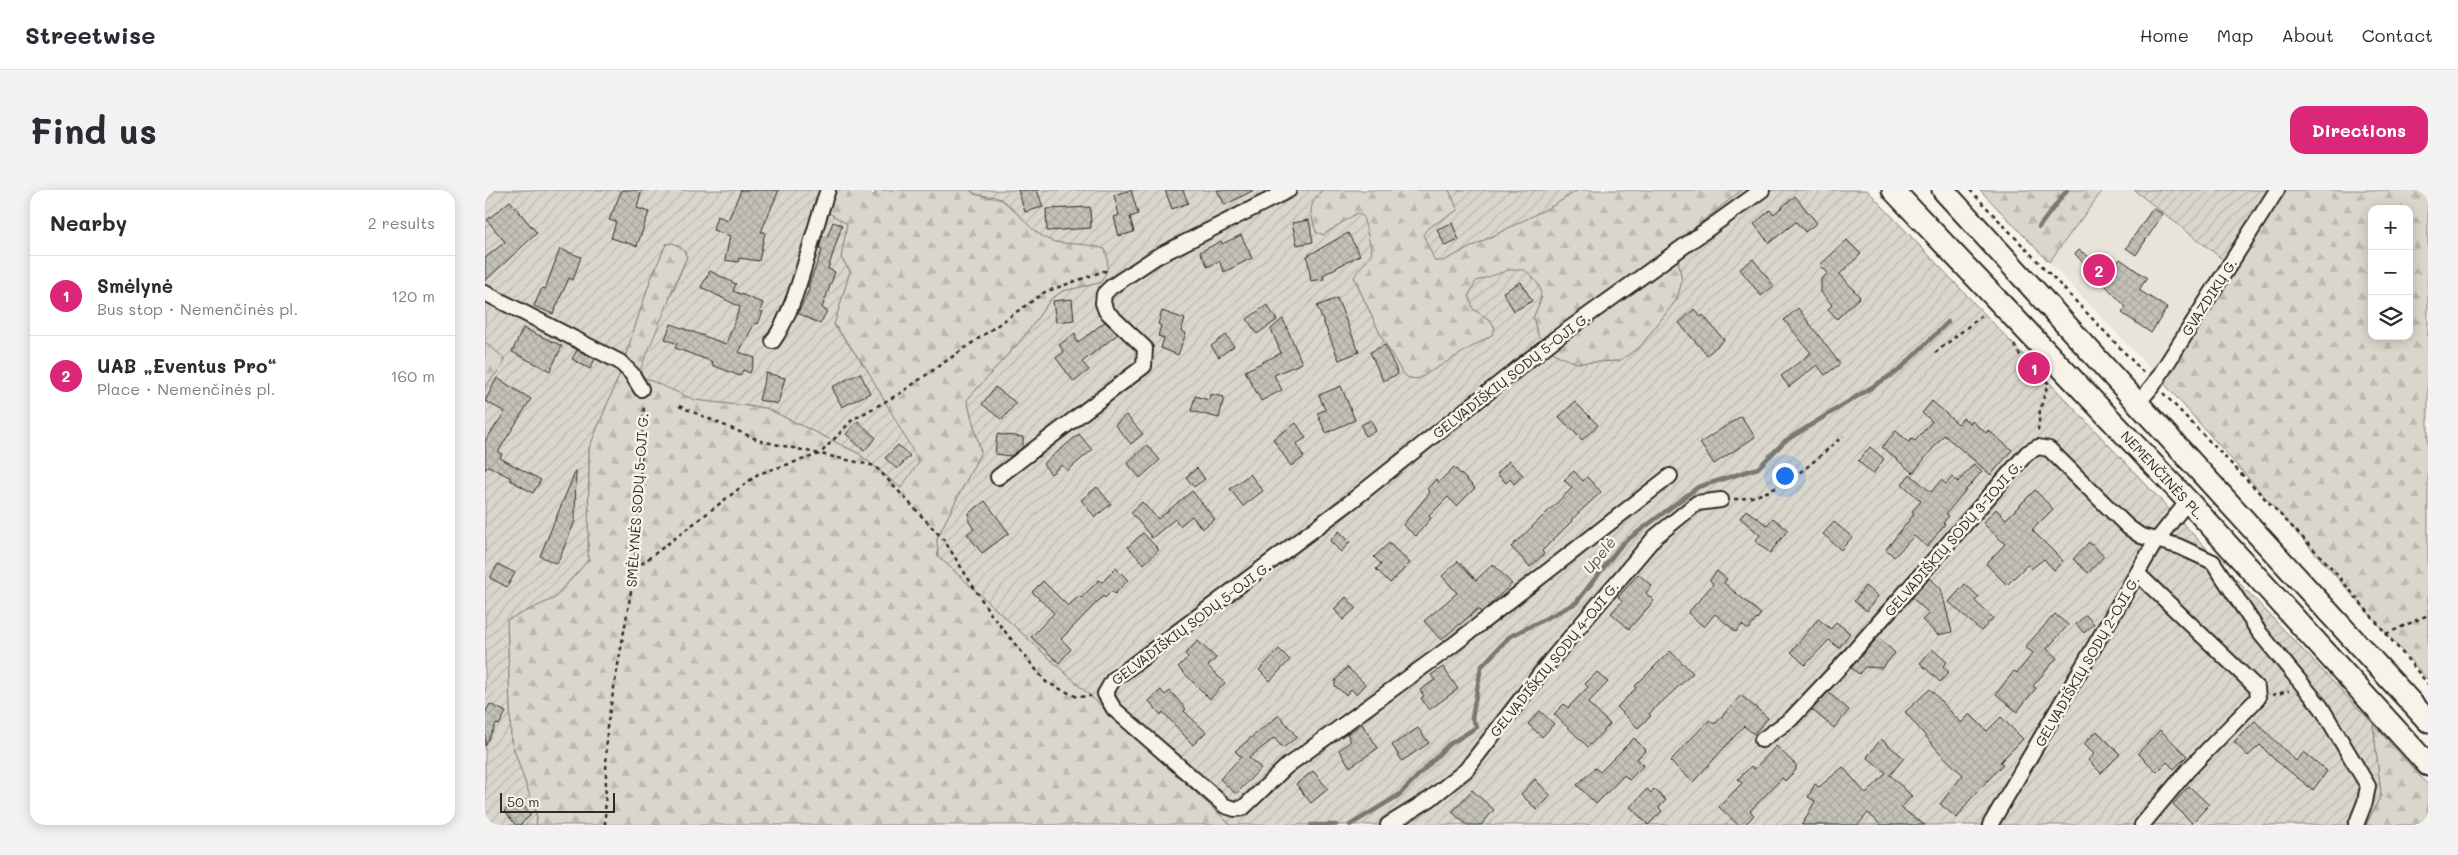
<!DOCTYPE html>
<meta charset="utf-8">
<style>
body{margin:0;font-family:Mali,sans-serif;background:#f2f2f3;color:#2b2b33}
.controls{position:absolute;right:15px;top:15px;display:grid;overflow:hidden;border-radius:10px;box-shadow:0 2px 12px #0003}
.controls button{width:45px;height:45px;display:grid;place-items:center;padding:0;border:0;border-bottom:1px solid #e1e1e2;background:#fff;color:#2b2b33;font:25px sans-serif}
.scale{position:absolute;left:15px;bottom:12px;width:115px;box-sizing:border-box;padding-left:5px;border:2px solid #2b2b2b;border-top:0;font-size:14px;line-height:18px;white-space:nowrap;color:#2b2b2b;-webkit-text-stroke:4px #f7f3e8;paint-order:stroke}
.you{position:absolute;left:1299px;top:285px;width:18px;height:18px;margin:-12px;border:4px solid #fff;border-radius:50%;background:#1a73e8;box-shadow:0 0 0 8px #1a73e833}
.badge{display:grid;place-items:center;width:32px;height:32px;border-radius:50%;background:#db2777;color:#fff;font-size:16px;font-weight:700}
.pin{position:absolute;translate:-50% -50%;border:2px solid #fff;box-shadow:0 1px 5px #0006}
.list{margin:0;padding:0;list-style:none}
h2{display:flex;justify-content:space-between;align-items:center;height:65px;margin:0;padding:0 20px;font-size:21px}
h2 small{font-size:16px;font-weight:400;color:#7c7c81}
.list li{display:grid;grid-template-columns:32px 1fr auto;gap:15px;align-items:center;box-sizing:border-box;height:80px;padding:0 20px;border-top:1px solid #e1e1e2}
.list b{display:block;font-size:19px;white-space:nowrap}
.list p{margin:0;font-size:16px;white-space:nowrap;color:#7c7c81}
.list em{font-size:16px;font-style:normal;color:#7c7c81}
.icon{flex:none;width:28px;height:28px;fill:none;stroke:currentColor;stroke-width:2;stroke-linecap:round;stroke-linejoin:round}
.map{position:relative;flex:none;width:1943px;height:635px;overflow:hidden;border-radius:15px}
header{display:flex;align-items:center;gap:30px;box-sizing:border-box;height:70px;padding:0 25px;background:#fff;border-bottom:1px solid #e1e1e2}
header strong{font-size:24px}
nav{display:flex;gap:28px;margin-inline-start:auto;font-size:18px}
.intro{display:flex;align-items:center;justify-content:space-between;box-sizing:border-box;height:120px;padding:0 30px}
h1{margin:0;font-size:35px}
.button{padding:12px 22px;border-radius:15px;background:#db2777;color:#fff;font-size:18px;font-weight:700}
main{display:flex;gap:30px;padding:0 30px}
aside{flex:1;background:#fff;border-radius:15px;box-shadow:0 2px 12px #0003}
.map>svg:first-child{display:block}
.built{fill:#e8e4da}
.forest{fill:url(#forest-firs);stroke:#82807c;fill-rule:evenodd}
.garden{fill:url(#garden-furrows);stroke:#82807c}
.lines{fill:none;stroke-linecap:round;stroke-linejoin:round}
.stream{stroke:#7a7874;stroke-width:4.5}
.building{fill:url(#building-cross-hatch);stroke:#2b2b2b}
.street-casing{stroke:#2b2b2b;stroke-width:18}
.primary-casing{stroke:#2b2b2b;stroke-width:25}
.path{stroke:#2b2b2b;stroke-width:2.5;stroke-dasharray:4 4;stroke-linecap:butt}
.street{stroke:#f7f3e8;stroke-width:14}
.primary{stroke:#f7f3e8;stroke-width:21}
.labels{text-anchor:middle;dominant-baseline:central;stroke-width:5;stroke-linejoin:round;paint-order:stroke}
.street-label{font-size:14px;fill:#2b2b2b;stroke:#f7f3e8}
.water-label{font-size:15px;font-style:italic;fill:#53524f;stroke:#f7f3e8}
</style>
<header>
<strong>Streetwise</strong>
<nav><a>Home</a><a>Map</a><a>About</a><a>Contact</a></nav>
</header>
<div class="intro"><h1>Find us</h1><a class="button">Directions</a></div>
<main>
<aside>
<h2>Nearby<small>2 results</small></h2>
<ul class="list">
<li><span class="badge">1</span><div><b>Smėlynė</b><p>Bus stop · Nemenčinės pl.</p></div><em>120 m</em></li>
<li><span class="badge">2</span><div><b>UAB „Eventus Pro“</b><p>Place · Nemenčinės pl.</p></div><em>160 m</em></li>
</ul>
</aside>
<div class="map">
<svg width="1943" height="635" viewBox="0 0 1943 635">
<defs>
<pattern id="forest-firs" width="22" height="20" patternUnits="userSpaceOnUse" patternTransform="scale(1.25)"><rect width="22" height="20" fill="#dad6cc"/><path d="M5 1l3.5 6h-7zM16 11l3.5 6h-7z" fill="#bbb8af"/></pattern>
<pattern id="garden-furrows" width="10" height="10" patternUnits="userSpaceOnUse" patternTransform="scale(1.25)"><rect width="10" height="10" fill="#dad6cc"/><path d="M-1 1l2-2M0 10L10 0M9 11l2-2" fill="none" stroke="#bbb8af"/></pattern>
<pattern id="building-cross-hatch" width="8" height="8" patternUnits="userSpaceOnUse" patternTransform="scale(1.25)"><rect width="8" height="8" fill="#c4c1b9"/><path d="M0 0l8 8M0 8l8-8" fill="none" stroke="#a9a69f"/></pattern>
</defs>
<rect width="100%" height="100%" fill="#f7f3e8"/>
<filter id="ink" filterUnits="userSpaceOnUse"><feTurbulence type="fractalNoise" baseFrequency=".02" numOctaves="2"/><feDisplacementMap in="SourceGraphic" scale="10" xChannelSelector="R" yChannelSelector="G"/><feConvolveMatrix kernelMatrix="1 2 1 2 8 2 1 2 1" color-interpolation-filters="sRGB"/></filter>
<g filter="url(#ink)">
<!-- built -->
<path class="built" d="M1618,0H1649L1749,78L1676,190L1564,72Z"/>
<!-- forest -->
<g class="forest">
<path d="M347,0H381L389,6L391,0H485L489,4L517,10L555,44L570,52L610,55L620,59C625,73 624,82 615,93L578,101L566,109L542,143L482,210L496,262L452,348L453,366L746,635H51L52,627L26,551L22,429L70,408L103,370L104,258L133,188L165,91L181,54L188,53C195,57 199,59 202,67L184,107L210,210L281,218L373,263L416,298L383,181L349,134L365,81L356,68L362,34L339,20Z"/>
<path d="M837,0H964L973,20L943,38L958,71L1069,15L1093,0H1257L1190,53L1197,91L1192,109L1155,157L1134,171L1092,173L1076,167L1069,163L1053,145L1048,128L1057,107L988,119L1005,130L1010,138L1007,145L934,189L924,188L918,185L896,146L869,88L872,80L885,67L872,24L838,45L831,42C825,21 822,17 837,0Z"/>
<path d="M1495,0H1618L1564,72Z"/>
<path d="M1800,0H1943V490L1676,190ZM1887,19H1924V146H1887Z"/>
<path d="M0,152L19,167L18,175L0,197Z"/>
<path d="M1888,534L1943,595V635H1881L1896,605Z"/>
</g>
<!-- garden -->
<g class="garden">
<path d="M0,0H347L339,20L362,34L356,68L365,81L349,135L383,181L434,272L416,298L373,263L281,218L210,210L153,185L202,67C199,59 196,57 188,53L181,54L165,91L133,188L104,258L103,370L70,408L22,430L26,551L52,627L51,635H0V197L18,175L19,168L0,152Z"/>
<path d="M485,0H837C822,17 825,21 831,42L838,45L872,23L878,26L887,62C884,72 873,77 869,88L896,146L918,184L924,188L933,189L1007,145L1010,137L1005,130L988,119L984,105L991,91L1024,80H1040C1061,98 1058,105 1048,128L1053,145L1069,163L1076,167L1092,173L1134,171L1155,157L1192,109L1197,91L1190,53L1257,0H1382L1888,534L1896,605L1881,635H746L453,366L452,348L496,262L482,210L542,143L566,109L578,101L615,93C623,82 625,73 620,59C604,53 588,55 571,52C549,48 534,21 517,10C507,3 494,9 485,0Z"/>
<path d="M964,0H1093L1069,15L958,71H950L938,45L943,38L973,20Z"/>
<path d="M1649,0H1800L1749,78Z"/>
</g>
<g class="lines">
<!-- stream -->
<g class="stream">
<path d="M1554,37L1582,0"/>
<path d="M826,635H851"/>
<path d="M865,635L914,605L963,555L992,537L987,528L996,477L1024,447L1091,413L1137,354L1213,297L1273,278L1300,251L1413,181L1463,132"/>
</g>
</g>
<!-- building -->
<g class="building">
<path d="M137,0H157L152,18L164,22L152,56L126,48L131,32L124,30Z"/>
<path d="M256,0H294L276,42H280L274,71L254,68L253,72L240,70L245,46L228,40L232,26L243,30Z"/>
<path d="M533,0H552L558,17L540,22Z"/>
<path d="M646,0L653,24L645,27L649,42L634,46L629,27L634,25L629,5Z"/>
<path d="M680,0H698L703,13L687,19Z"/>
<path d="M732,0H769L740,15Z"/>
<path d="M1310,6L1332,33L1320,42L1311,32L1284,53L1269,34L1285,20L1289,24Z"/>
<path d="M25,11L52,43L0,91V68L20,52L2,30Z"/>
<path d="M605,17L606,38L562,41L561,19Z"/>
<path d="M1668,18L1678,24L1651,65L1641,58Z"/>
<path d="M824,30L828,52L812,55L807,33Z"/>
<path d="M348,32L357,35L343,79L350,82L337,118L342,121L335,134L313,123L325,98L323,97L337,60L334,59L337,46L342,47Z"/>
<path d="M967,33L974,50L960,56L952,39Z"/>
<path d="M863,43L875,65L838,85L839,89L826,91L822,66Z"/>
<path d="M756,45L767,68L739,82L734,71L723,77L715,62L736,51L737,54Z"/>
<path d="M1362,50L1376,64L1355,84L1375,107L1352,129L1343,119L1347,115L1336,102V90L1343,83L1335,75Z"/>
<path d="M75,59L96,67L88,90L84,88L68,124L49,116L57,98L60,99Z"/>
<path d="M1594,60L1626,82L1635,69L1662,88L1654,100L1682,118L1666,143L1637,123L1641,117L1590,64Z"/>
<path d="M1268,69L1289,96L1276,106L1255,79Z"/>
<path d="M225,81L251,94L248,101L278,113L275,121L278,122L273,134L270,133L254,162L270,168L265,183L258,180L255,186L227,175L228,172L190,158L192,154L180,149L186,134L241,154L255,117L216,97Z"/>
<path d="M1036,92L1047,111L1029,121L1018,102Z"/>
<path d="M852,108L874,162L854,170L832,116Z"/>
<path d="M587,109L589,130L571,132L568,111Z"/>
<path d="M782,115L792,130L772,144L762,129Z"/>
<path d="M1313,118L1355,174L1340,185L1332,175L1304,197L1296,186L1326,163L1299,130Z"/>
<path d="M1209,119L1216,127L1218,125L1239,150L1222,165L1194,133Z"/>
<path d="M677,121L700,129L696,141L701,143L693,165L676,158L679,148L673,146L676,136L673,134Z"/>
<path d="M798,129L817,173L789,185L797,200L776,211L760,181L796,163L786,139Z"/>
<path d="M620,132L633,144L597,172L604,180L589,192L571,168L579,162L574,155L590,143L592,153Z"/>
<path d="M38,138L77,156L65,181L27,162Z"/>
<path d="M741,145L749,156L734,167L726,156Z"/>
<path d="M900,155L913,184L898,191L885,162Z"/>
<path d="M92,160L110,169L105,179L87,169Z"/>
<path d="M281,183L300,188L293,214L274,210Z"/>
<path d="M375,183L385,203L357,217L347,197Z"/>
<path d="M12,188L46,209L13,262L17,264L15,268L56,290L48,303L25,290L26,288L3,276L0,280V251L20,222L0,211Z"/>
<path d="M856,196L870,230L841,243L832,223L840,220L834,205Z"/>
<path d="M510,197L531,213L517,230L497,214Z"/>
<path d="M725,204L739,207L734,228L706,221L710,206L724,210Z"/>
<path d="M1447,211L1473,234L1478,228L1485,233L1487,231L1501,243L1503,240L1527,260L1506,285L1459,245L1428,283L1397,257L1411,241L1424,252L1427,249L1430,251L1447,231L1437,223Z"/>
<path d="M1090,212L1113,235L1097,250L1074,227Z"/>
<path d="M641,225L658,244L646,254L630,235Z"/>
<path d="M1256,226L1270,247L1229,274L1215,253Z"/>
<path d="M886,230L891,241L880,246L876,235Z"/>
<path d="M373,231L391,248L379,261L361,244Z"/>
<path d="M811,233L821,248L811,254L819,267L806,276L788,249Z"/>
<path d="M512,244L538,247V257L526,266L510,264Z"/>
<path d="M594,244L607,260L582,281L577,275L566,284L558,274Z"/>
<path d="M413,255L425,266L412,279L400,268Z"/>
<path d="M662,255L675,270L655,288L642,273Z"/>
<path d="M1385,257L1399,269L1388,284L1373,271Z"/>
<path d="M1024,271L1038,285L1029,294L1025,289L1021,293L1012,284Z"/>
<path d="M1489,274L1497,281L1461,324L1464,326L1458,333L1460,334L1442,357L1429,346L1409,367L1401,359L1429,324L1427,321L1436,311L1417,294L1425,284L1446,302L1456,290L1461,294L1467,287L1473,292Z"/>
<path d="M969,277L990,298L972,316L963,307L944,326L946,328L931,346L918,335L945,302L942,299L951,289L954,292Z"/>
<path d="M712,278L720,289L709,297L701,287Z"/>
<path d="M91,280L90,331L72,374L55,366Z"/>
<path d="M1089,281L1098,291L1102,287L1116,302L1086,330L1087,331L1057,361L1059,364L1045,377L1026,357L1087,298L1079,290Z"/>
<path d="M765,284L778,301L758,316L745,299Z"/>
<path d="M612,297L626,314L610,327L596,310Z"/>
<path d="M1550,300L1568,319L1547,340L1578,371L1569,380L1559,369L1546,379L1542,375L1522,395L1501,374L1520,354L1498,333L1511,319L1521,329Z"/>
<path d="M707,301L730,329L717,339L707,326L695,336L690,329L667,348L646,322L657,312L673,329Z"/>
<path d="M500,311L524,343L497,363L482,344L489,339L484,332V323Z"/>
<path d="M1261,320L1282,335L1288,328L1303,340L1285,363L1270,351L1275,345L1255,328Z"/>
<path d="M1349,332L1367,347L1356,360L1338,344Z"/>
<path d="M854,341L865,352L856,362L845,351Z"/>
<path d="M658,343L674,360L659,374L643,357Z"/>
<path d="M1604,352L1619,366L1603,383L1588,369Z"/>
<path d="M904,353L925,373L905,393L891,379L896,374L889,367Z"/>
<path d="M973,371L991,390L1008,374L1027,394L999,420L996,422L993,419L956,450L939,431L972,403L957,386Z"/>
<path d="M13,374L30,383L22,397L5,388Z"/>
<path d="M631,378L643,390L630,404L627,401L620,408L618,406L576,449L586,459L574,473L546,447L569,423L547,402L558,391L583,416L594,406L596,408L614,390L617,392Z"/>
<path d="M1232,381L1242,389L1239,393L1276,424L1263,440L1257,435L1251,442L1230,424L1219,437L1203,423L1228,394L1225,390Z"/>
<path d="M1153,384L1167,396L1161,403L1169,411L1144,439L1126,423L1137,411L1133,407Z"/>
<path d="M1445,388L1456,399L1467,442L1453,445L1437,430L1444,423L1427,408Z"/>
<path d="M1480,394L1494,407L1490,411L1508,428L1496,441L1464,412Z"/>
<path d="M1380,396L1393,406L1382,421L1369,411Z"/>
<path d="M861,407L871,418L858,430L849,419Z"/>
<path d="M1570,424L1583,435L1562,459L1572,468L1548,496L1551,498L1532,522L1511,504L1529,481L1532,483L1548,463L1540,457Z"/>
<path d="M1601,425L1609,434L1599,443L1591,434Z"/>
<path d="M1333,429L1346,439L1351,432L1365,443L1354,458L1344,450L1320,475L1306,462Z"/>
<path d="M1393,447L1410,463L1397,478L1380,477L1374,484L1366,478Z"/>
<path d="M713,451L731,468L723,476L740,493L725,509L693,477L703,467L700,464Z"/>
<path d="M794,459L805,470L785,491L774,480Z"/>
<path d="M1447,459L1462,472L1458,476L1464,482L1455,492L1435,473Z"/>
<path d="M1185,461L1208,483L1164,524L1166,526L1153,538L1132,517L1151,498L1150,496Z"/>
<path d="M862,477L880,494L871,504L866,499L861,505L850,496V491Z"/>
<path d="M958,477L973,499L944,520L936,508L939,506L935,500L950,490L946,485Z"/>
<path d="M1112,482L1123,492L1103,513L1125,534L1103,557L1069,524L1079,514L1083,518L1103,497L1100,494Z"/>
<path d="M1445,499L1476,533L1485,524L1502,541L1516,527L1538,549L1515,572L1518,574L1483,612L1472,628L1455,614L1478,585L1455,563L1420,522Z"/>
<path d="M676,500L680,505L685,501L701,519L699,521L721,542L708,555L678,522L676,525L664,511Z"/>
<path d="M1343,502L1364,520L1349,538L1327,520Z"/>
<path d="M1256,505L1283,528L1269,544L1259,536L1208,592L1185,571L1224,530L1230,534Z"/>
<path d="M5,514L21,522L14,535L11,534L0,556V523Z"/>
<path d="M1055,521L1069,534L1057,547L1043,534Z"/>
<path d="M794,525L812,547L798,558L789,548L764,568L776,578L751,604L735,589L756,567L750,561Z"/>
<path d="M1770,531L1811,571L1819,562L1842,581L1828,600L1789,569L1775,555L1763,566L1749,552Z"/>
<path d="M877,534L893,558L865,577L854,560L866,551L862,544Z"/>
<path d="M933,538L944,553L917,571L907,555Z"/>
<path d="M1675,540L1702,566L1689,579L1682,572L1672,582L1653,563Z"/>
<path d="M1612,541L1635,564L1616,583L1603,570L1609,564L1599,554Z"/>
<path d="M1149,548L1161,560L1152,569L1159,575L1144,590L1139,585L1111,614L1092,595L1110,578L1115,582Z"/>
<path d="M1396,549L1419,568L1405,585L1427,606L1416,618L1440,635H1396L1383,623L1373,635H1317L1330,611L1323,607L1330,594L1334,597L1358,577L1381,604L1401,583L1382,567Z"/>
<path d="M1291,556L1311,575V580L1300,591L1297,588L1265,621L1269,625L1260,635H1253L1234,617L1257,593L1253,589L1266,576L1269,579Z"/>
<path d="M828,581L843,599L826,613L811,594Z"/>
<path d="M1050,589L1066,606L1052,620L1036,604Z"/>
<path d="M1704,596L1724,615L1707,633L1688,614Z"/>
<path d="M1162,599L1166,603L1169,599L1181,610L1174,618L1177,621L1163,635L1145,617Z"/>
<path d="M987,600L1009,620L996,635H982L967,622Z"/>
<path d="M33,609L46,625L35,635H31L19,621Z"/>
</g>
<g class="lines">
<defs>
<g id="street">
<path d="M0,103L135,172L147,184L156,199"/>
<path d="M288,151C314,114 326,44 343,0"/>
<path d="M1654,212L1669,194L1792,0"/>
<path d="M1185,286L968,455L802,576L758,618L750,619L740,616L629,519L620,504L628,490L864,313L1070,149L1277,0"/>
<path d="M513,287L659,176L660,158L621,121L618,113L619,104L626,97L671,67L804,0"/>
<path d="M1653,384L1772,498L1773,508L1703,580L1657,635"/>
<path d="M1277,550L1306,529L1356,476L1542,263L1553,257L1564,259L1643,337L1656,346L1693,356L1728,372L1774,442L1836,517L1883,596L1880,612L1871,635"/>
<path d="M903,635L945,609L981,580L1066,470L1170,347L1212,313L1236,310"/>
<path d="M1505,635L1671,351L1703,311"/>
</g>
<g id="primary">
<path d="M1408,0L1703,311L1943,575"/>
<path d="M1458,0L1943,531"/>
</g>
</defs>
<!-- street casing -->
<use href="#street" class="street-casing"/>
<!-- primary casing -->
<use href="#primary" class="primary-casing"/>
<!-- path -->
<g class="path">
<path d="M1485,0L1659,183"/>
<path d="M1529,155L1536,167L1563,193L1555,220L1553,242"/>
<path d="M1450,163L1500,123"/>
<path d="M1678,203L1844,375L1943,494"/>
<path d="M194,216L276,251L390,276L459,350L505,423L561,492L592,507L606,506"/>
<path d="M1249,309C1291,309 1328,272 1358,246"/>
<path d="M150,379L273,284L335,264L367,230L414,204L560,102L619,81L623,82"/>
<path d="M1901,444L1943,425"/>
<path d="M1787,505L1804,501"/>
<path d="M120,635L122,537L150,379L159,213"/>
</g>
<!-- street -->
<use href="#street" class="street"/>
<!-- primary -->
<use href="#primary" class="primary"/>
</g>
</g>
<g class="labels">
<!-- street labels -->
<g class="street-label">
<text transform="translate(1724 107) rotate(-57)">GVAZDIKŲ G.</text>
<text transform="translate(1026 185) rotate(-38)">GELVADIŠKIŲ SODŲ 5-OJI G.</text>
<text transform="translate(1678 285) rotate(47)">NEMENČINĖS PL.</text>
<text transform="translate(152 310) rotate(-86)">SMĖLYNĖS SODŲ 5-OJI G.</text>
<text transform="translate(1468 348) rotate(-49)">GELVADIŠKIŲ SODŲ 3-IOJI G.</text>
<text transform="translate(706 433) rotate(-37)">GELVADIŠKIŲ SODŲ 5-OJI G.</text>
<text transform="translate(1069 469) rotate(-51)">GELVADIŠKIŲ SODŲ 4-OJI G.</text>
<text transform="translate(1602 471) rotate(-60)">GELVADIŠKIŲ SODŲ 2-OJI G.</text>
</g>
<!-- water labels -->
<g class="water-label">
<text transform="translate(1114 365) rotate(-51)">Upelė</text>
</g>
</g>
</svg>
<div class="controls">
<button>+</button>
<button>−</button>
<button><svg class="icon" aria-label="layers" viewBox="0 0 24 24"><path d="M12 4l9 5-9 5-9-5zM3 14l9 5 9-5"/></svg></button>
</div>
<div class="scale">50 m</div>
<div class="you"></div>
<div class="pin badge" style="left:1549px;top:178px">1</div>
<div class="pin badge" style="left:1614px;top:80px">2</div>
</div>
</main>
